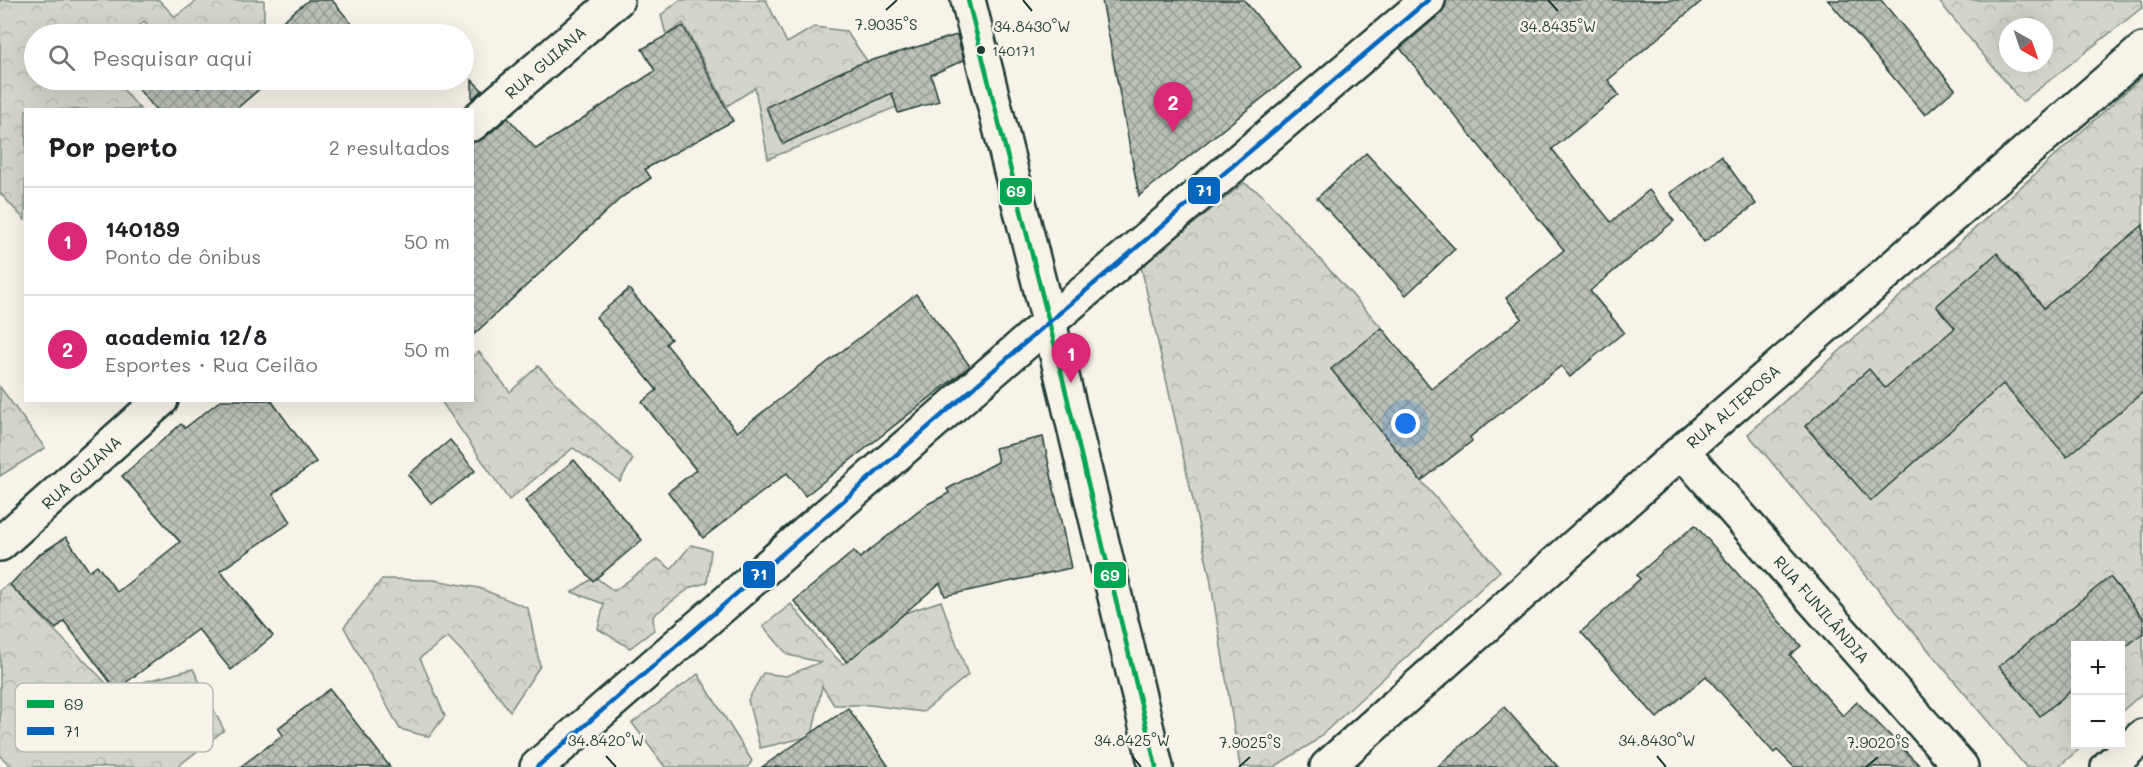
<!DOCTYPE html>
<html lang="pt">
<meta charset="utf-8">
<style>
body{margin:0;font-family:Mali,sans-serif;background:#f6f6f6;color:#202124}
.controls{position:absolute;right:18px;bottom:18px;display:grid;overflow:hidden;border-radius:0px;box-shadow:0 6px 24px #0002}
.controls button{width:54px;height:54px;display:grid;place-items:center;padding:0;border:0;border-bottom:2px solid #e0e0e0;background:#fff;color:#202124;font:30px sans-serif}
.compass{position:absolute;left:1999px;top:18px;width:54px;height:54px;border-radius:50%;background:#fff;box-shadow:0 6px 24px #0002;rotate:140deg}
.you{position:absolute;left:1406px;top:424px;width:21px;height:21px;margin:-15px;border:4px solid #fff;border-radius:50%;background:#1a73e8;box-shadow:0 0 0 9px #1a73e833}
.badge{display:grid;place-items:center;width:39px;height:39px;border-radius:50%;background:#db2777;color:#fff;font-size:20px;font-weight:700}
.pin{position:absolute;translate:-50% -50px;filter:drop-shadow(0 2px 3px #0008)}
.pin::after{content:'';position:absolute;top:32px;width:21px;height:18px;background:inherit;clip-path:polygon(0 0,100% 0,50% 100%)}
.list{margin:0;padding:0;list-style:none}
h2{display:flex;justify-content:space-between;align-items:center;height:78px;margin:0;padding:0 24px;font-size:26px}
h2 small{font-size:20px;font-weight:400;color:#757577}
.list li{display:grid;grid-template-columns:39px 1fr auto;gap:18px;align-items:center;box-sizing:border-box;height:108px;padding:0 24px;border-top:2px solid #e0e0e0}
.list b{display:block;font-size:22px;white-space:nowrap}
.list p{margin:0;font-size:20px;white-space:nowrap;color:#757577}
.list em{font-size:20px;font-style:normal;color:#757577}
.icon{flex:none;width:33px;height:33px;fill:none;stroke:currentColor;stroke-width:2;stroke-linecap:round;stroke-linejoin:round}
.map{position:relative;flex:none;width:2143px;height:767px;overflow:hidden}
.search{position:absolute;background:#fff;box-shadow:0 6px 24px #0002;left:24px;top:24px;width:450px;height:66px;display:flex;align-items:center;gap:15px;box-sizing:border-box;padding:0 21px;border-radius:33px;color:#757577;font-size:22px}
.panel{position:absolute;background:#fff;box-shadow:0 6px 24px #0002;left:24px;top:108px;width:450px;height:294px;border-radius:0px}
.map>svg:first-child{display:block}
.forest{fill:url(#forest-crowns);stroke:#79897f;stroke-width:1.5;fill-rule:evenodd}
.building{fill:url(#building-cross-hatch);stroke:#1f3d34;stroke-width:1.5}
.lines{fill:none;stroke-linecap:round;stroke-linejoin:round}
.street-casing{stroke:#1f3d34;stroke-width:38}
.secondary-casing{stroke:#1f3d34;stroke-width:38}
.primary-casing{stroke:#1f3d34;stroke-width:38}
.street{stroke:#f7f3e8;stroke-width:33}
.secondary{stroke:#f7f3e8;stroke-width:33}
.primary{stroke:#f7f3e8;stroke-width:33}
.bus-1-casing{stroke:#f7f3e8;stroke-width:9}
.bus-2-casing{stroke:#f7f3e8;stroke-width:9}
.bus-1{stroke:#00a651;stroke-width:4.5}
.bus-2{stroke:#0065bd;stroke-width:4.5}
.ticks{fill:none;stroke:#1f3d34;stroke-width:2}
.bus-dot{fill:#1f3d34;stroke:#f7f3e8;stroke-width:2}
.labels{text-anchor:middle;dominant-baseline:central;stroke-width:5;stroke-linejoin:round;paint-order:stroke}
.bus-label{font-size:14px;fill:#1f3d34;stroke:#f7f3e8;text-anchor:start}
.street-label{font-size:16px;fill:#1f3d34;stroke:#f7f3e8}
.key{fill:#f7f3e8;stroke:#b6bcb2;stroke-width:1.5}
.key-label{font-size:16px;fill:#1f3d34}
.ticks-label{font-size:15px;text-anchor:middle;fill:#1f3d34;stroke:#f7f3e8;stroke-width:5;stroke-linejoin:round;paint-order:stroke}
.line-badge{stroke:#f7f3e8;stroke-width:2}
.badge-label{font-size:16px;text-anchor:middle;font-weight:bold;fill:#fff}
</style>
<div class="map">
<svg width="2143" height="767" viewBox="0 0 2143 767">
<defs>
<pattern id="forest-crowns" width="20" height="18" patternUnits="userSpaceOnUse" patternTransform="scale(1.5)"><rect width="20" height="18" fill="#d3d5ca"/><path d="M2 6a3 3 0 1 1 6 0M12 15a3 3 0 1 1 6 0" fill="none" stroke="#b5b8ae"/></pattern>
<pattern id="building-cross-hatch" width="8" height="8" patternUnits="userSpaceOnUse" patternTransform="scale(1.5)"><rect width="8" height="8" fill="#bbc1b6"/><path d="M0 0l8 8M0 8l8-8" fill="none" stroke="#979e95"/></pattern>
</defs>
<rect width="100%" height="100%" fill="#f7f3e8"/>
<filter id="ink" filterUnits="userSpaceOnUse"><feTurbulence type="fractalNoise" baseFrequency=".0167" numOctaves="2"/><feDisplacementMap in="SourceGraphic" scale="12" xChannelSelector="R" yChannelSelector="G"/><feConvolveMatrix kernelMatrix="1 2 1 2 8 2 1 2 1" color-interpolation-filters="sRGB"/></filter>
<g filter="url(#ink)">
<!-- forest -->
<g class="forest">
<path d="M0,0H159L175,17L198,0H264V34H156L144,21L131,34H34V80H115L140,109L26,110L25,220L0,193Z"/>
<path d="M680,0H766L787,43L814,27L846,31L899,106L768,159L755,88L727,106L683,23L666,35L661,15Z"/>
<path d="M1938,0H2142L2143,7L2022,102ZM2008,27H2044V63H2008Z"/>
<path d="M2143,76V693L2121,712L2120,646H2076V744L2084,745L2058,767H2026L1748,434Z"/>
<path d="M1244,183L1260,193L1382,328L1332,369L1421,481L1500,571L1314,742L1274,767H1240L1210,577L1141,266Z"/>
<path d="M479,352L510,392L538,366L633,459L620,481L573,448L509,500L441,401L472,400L473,356Z"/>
<path d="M0,387L45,448L0,476Z"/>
<path d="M691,545L711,550L707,583L691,587L653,616L654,630L630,648L598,629L604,604L572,592L595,577L614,591L658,559L671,569Z"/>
<path d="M382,579L434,580L479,588L528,608L540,666L510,711L470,660L448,637L420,658L445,716L429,737L400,729L344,627Z"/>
<path d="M9,584L113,690L193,669L224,730L177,767H12L0,756V590Z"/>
<path d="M941,601L968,675L923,712L870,705H834L822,686L812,736L760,748L748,700L763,673L786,676L821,662L788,655L763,626L791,604L825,647L843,664L905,613Z"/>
<path d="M698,674L752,761L748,767H665L632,723Z"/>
</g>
<!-- building -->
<g class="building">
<path d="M309,0H332L352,24L338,34H266Z"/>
<path d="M1102,0H1244L1300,68L1139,196Z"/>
<path d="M1446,0H1703L1608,80L1619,95L1552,149L1611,222L1649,190L1674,221L1590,291L1624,332L1570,377L1561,366L1470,437L1472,441L1421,481L1331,369L1382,328L1431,389L1522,318L1506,298L1564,250L1400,48L1440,14L1445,7Z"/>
<path d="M1828,0H1881L1955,89L1925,115Z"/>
<path d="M683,26L733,121L645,169L651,178L622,197L472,336V142L484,138L508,118L536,149L655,71L642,49Z"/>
<path d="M957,35L964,60L931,75L939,101L898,113L892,93L783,144L766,107L856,65Z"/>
<path d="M131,80H192L198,88L209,80H270L235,110H156Z"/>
<path d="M472,80L482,90L472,99Z"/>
<path d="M1366,153L1455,249L1406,295L1317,198Z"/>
<path d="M1721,156L1756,204L1704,242L1670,193Z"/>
<path d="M2143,225V392L2067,457L2003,384L1871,501L1805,426L1869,369L1885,388L1955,328L1936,306L1997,253L2044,308Z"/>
<path d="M629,289L671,339L666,344L737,432L916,294L970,366L805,496L787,473L703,538L668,492L696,470L642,402L657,390L596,317Z"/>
<path d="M221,400H271L316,462L273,494L291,522L220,571L273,636L231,670L198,629L116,690L64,621L56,629L10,585L37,556L66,537L89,571L97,565L117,592L180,542L122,476L181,424L185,428Z"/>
<path d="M1043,437L1071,568L945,596L940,583L847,662L794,601L854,551L860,558L928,504L949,493L947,489L998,462L995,448Z"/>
<path d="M450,440L475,471L432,504L408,475Z"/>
<path d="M574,460L642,540L593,581L525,501Z"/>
<path d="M1695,525L1801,646L1790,655L1843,716L1857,702L1921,767H1794L1777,750L1774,753L1706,676L1657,718L1581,632L1640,579L1637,575Z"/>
<path d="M2110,577L2143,618V633L2121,651V645H2076V687L2040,716L1999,666Z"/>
<path d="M330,689L390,767H240L283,735L278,728Z"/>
<path d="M1504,707L1558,767H1437Z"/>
<path d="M848,708L889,767H762Z"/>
</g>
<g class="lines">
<defs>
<g id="street">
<path d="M472,124L617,0"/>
<path d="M1049,322L1428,0"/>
<path d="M1682,451L1961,767"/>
<path d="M0,544L161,400"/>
<path d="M1327,767L1682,451L2143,50"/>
<path d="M2108,767L2143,736"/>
</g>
<path id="secondary" d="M537,767L1049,322"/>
<path id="primary" d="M968,0L1049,322L1156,767"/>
</defs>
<!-- street casing -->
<use href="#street" class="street-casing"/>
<!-- secondary casing -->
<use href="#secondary" class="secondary-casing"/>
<!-- primary casing -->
<use href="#primary" class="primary-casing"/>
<!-- street -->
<use href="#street" class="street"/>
<!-- secondary -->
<use href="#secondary" class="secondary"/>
<!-- primary -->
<use href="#primary" class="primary"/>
<defs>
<path id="bus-1" d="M968,0L1049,322L1156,767"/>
<path id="bus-2" d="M537,767L1049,322L1428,0"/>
</defs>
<!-- bus-1 casing -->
<use href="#bus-1" class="bus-1-casing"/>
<!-- bus-2 casing -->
<use href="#bus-2" class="bus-2-casing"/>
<!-- bus-1 -->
<use href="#bus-1" class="bus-1"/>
<!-- bus-2 -->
<use href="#bus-2" class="bus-2"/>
</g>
</g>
<!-- ticks -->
<path class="ticks" d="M1023,0L1032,11M1548,0L1558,11M886,10L897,0M606,756L616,767M1132,756L1141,767M1657,756L1666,767M1239,767L1250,757M1866,767L1878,757"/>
<!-- markers -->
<circle class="bus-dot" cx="981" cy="50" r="5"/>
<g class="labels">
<!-- bus labels -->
<g class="bus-label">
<text x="992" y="50">140171</text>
</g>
<!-- street labels -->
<g class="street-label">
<text transform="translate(545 62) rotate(-41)">RUA GUIANA</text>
<text transform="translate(1733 406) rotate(-41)">RUA ALTEROSA</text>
<text transform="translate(81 472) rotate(-42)">RUA GUIANA</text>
<text transform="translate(1822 609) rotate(49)">RUA FUNILÂNDIA</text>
</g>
</g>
<!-- legend -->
<rect x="15" y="683" width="198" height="69" rx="9" class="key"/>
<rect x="27" y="700" width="27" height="8" fill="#00a651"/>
<rect x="27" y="727" width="27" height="8" fill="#0065bd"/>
<g class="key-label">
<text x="64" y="710">69</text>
<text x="64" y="737">71</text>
</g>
<g class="ticks-label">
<text x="886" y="30">7.9035°S</text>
<text x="1032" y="32">34.8430°W</text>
<text x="1558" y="32">34.8435°W</text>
<text x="606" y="746">34.8420°W</text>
<text x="1132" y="746">34.8425°W</text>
<text x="1657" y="746">34.8430°W</text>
<text x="1250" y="748">7.9025°S</text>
<text x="1878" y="748">7.9020°S</text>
</g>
<g class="line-badge">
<rect x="1187" y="176" width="34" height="29" rx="6" fill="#0065bd"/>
<rect x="999" y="177" width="34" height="29" rx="6" fill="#00a651"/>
<rect x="742" y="560" width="34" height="29" rx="6" fill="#0065bd"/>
<rect x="1093" y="561" width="34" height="28" rx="6" fill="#00a651"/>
</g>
<g class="badge-label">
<text x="1204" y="196">71</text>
<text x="1016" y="197">69</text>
<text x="759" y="580">71</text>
<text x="1110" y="581">69</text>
</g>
</svg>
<div class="controls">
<button>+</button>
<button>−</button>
</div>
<svg class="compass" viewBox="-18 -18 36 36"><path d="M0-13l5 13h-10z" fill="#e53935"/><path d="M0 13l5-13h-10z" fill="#757577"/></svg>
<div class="you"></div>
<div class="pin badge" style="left:1071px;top:383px">1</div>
<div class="pin badge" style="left:1173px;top:132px">2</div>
<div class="search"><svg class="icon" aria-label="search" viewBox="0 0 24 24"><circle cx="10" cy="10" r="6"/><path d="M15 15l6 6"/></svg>Pesquisar aqui</div>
<section class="panel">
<h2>Por perto<small>2 resultados</small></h2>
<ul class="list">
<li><span class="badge">1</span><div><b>140189</b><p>Ponto de ônibus</p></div><em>50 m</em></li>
<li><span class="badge">2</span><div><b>academia 12/8</b><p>Esportes · Rua Ceilão</p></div><em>50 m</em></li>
</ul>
</section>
</div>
